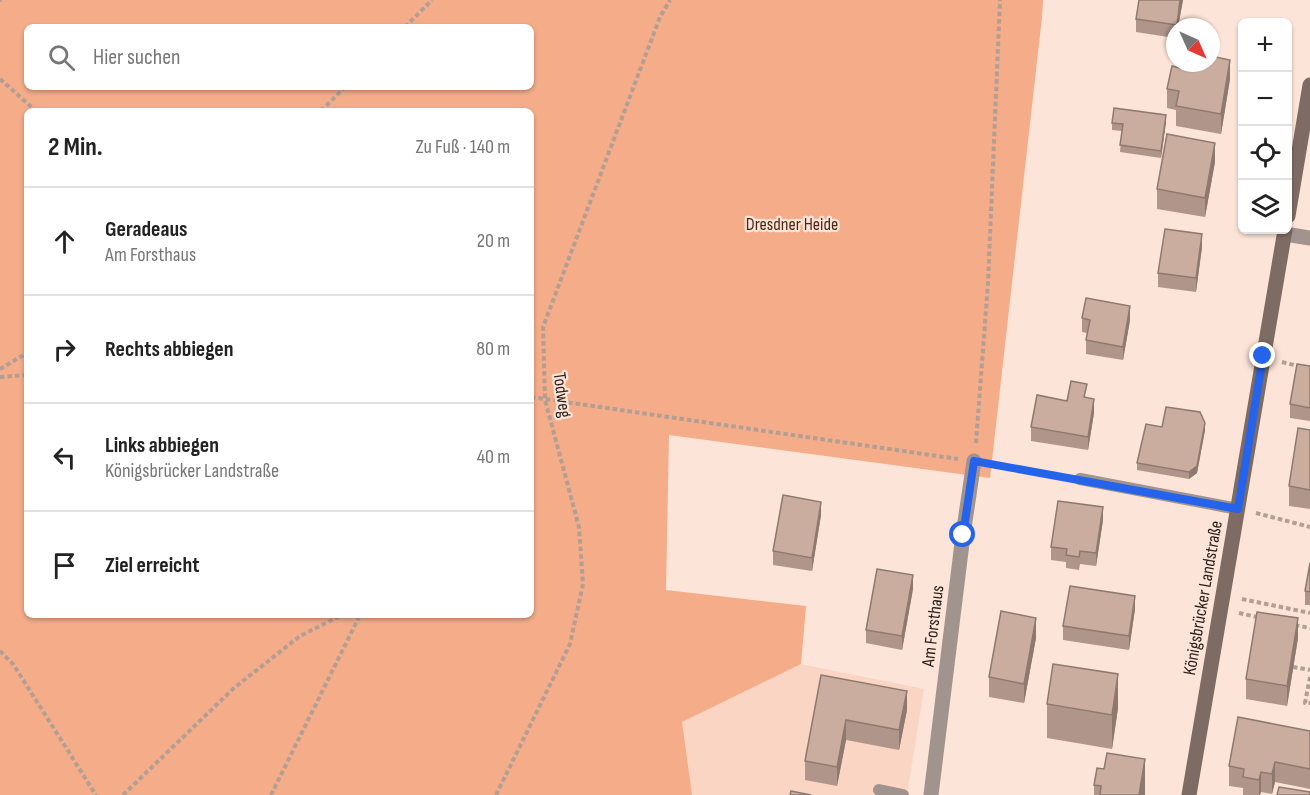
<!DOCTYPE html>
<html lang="de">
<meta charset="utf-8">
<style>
body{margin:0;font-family:"Sofia Sans Condensed",sans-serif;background:#f6f6f6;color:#222}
.controls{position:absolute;right:18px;top:18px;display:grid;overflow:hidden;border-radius:9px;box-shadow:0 2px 4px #0004}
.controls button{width:54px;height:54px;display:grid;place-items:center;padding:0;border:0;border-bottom:2px solid #e0e0e0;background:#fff;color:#222;font:30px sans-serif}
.compass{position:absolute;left:1166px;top:18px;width:54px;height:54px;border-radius:50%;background:#fff;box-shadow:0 2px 4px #0004;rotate:135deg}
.stop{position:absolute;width:18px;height:18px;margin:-14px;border:4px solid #2563eb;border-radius:50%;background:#fff}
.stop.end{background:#2563eb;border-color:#fff;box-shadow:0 2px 6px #0008}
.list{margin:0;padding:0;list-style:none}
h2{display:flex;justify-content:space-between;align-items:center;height:78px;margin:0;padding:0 24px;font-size:26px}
h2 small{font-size:20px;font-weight:400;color:#767676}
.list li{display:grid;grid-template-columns:39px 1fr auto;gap:18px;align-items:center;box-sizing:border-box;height:108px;padding:0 24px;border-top:2px solid #e0e0e0}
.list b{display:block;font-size:22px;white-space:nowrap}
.list p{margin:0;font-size:20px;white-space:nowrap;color:#767676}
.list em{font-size:20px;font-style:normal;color:#767676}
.icon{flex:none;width:33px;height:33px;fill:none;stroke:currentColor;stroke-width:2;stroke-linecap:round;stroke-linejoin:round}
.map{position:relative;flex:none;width:1310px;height:795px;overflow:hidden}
.search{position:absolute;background:#fff;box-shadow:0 2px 4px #0004;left:24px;top:24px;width:510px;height:66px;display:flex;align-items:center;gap:15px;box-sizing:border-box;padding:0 21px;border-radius:9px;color:#767676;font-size:22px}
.panel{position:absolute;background:#fff;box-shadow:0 2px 4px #0004;left:24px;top:108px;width:510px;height:510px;border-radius:9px}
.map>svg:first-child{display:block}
.built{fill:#fbd5c3}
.green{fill:#f4ac89;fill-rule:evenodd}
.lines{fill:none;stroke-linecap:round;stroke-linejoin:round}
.path{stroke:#b29e94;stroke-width:4;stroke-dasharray:4.5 3;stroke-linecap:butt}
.service{stroke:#a1948e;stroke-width:12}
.minor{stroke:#a1948e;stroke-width:15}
.secondary{stroke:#7e6b63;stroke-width:15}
.tram{stroke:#7e6d66;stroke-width:1.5}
.wall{fill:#af958a}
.shaded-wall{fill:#8e7970}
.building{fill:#cbada0;stroke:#8e7970;stroke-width:1.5}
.route{stroke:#2563eb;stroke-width:8}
.labels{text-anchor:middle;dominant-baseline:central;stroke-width:4.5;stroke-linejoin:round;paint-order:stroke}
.park-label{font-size:18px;fill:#4c2714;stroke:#fde4d8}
.street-label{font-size:18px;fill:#291e19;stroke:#fde4d8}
</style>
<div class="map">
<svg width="1310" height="795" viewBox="0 0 1310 795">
<rect width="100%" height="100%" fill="#fde4d8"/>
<!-- built -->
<path class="built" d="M801,664L924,689L907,795H692L681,722Z"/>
<!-- green -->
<path class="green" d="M0,0H1043L1042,17L990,478L669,435L666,590L806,606L801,664L682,722L692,795H0ZM27,27H531V87H27ZM27,111H531V615H27Z"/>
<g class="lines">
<!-- path -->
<g class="path">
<path d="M0,1L1,0"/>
<path d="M405,27L432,0"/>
<path d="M0,79L36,111"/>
<path d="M321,111L345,87"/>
<path d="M1282,362L1310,369"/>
<path d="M0,369L27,353"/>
<path d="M0,377L27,375"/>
<path d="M531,397L958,459"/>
<path d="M976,443L988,283L1000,0"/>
<path d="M992,464L1064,477"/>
<path d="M1256,513L1310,527"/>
<path d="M1242,599L1310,613"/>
<path d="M1239,613L1261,618"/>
<path d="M1295,625L1310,628"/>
<path d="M0,651L13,664L96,795"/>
<path d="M1293,667L1310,670"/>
<path d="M1310,677L1305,703H1310"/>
<path d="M123,795L234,688L300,636L342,615"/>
<path d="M271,795L360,615"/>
<path d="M496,795L570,644L583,584L579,527L545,400L543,327L660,17L670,0"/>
</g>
<!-- service -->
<g class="service">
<path d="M1080,479L1238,509"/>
<path d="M879,790L903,795"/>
</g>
<!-- minor -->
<g class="minor">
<path d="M1285,234L1310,238"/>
<path d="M931,795L963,535L974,461"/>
</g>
<!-- secondary -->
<g class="secondary">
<path d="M1288,216L1310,85"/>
<path d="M1189,795L1285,230"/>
</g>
<!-- tram -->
<g class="tram">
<path d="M1288,216L1310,85"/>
<path d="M1189,795L1285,230"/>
</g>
</g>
<!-- wall -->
<g class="wall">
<path d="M1139,0H1183L1178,27H1175V38L1136,32V19Z"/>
<path d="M1230,79L1221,134L1176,126V110L1167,108V89Z"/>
<path d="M1166,122L1161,158L1120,152L1122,131L1112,130V123Z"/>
<path d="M1215,162L1205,217L1157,209V189Z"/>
<path d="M1202,247L1196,292L1158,287V273Z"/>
<path d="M1082,318L1130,320L1123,360L1086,354V340L1087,333L1082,332Z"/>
<path d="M1310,366V421L1290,418V404Z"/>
<path d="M1087,398L1094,413L1088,450L1031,441V427L1067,401Z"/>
<path d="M1162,427L1205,430L1197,473L1189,479L1137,470V463Z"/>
<path d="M1310,430V509L1289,506V486Z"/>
<path d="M821,515L812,571L773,565V551Z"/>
<path d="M1103,520L1096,566L1080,564L1079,570L1066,568V562L1051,560V547Z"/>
<path d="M1310,563V605H1305V591Z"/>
<path d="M913,589L902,650L866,643V630Z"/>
<path d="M1135,609L1129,650L1063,640V626Z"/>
<path d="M1036,638L1024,703L989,697V677Z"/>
<path d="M1298,638L1287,706L1246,699V679Z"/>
<path d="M821,675L907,710L899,750L846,740L837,786L805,780V761Z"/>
<path d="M1047,704L1118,708L1112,749L1047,738Z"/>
<path d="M1310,731V789L1275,782L1272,794L1261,792L1260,795H1243V788L1229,786V766Z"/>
<path d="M1145,759V795H1094V785L1104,769Z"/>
</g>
<!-- shaded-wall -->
<g class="shaded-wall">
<path d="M1180,0H1183L1178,27H1177Z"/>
<path d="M1230,60V79L1221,134V114Z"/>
<path d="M1166,115V122L1161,158V151Z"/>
<path d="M1215,143V162L1205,217V198Z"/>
<path d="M1202,234V247L1196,292V278Z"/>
<path d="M1130,306V320L1123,360V347Z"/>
<path d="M1094,399V413L1088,450V437Z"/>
<path d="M1205,423V430L1197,473L1189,479V472Z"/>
<path d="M821,502V515L812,571V558Z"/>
<path d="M1103,507V520L1096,566V553Z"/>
<path d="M913,575V589L902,650V636Z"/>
<path d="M1135,596V609L1129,650V636Z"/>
<path d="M1036,618V638L1024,703V684Z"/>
<path d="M1298,618V638L1287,706V686Z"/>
<path d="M1118,674V708L1112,749V715Z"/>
<path d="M907,691V710L899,750V730Z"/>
<path d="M846,720V740L837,786V767Z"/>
<path d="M1145,759V795H1139Z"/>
<path d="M1275,762V782L1272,794V774Z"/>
<path d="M1261,772V792L1260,795H1259V780Z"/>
</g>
<!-- building -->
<g class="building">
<path d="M1139,0H1180L1177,25L1136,19Z"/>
<path d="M1211,56L1230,60L1221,114L1176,106L1179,91L1167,89L1172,66L1184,69L1185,63H1211Z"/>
<path d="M1114,108L1166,115L1161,151L1120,145L1123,124L1112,123Z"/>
<path d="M1167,134L1215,143L1205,198L1157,189Z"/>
<path d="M1165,229L1202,234L1196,278L1158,273Z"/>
<path d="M1086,298L1130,306L1123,347L1086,340L1090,320L1082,318Z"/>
<path d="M1297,364L1310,366V408L1290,404Z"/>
<path d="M1071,381L1087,384L1084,397L1094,399L1088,437L1031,427L1037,395L1067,401Z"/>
<path d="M1166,407L1200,412L1205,423L1197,466L1189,472L1137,463L1146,424L1162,427Z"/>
<path d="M1298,428L1310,430V490L1289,486Z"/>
<path d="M783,495L821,502L812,558L773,551Z"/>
<path d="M1058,501L1103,507L1096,553L1080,551L1079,557L1066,555L1067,549L1051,547Z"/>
<path d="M1310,563V592L1305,591Z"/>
<path d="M877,569L913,575L902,636L866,630Z"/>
<path d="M1070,586L1135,596L1129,636L1063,626Z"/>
<path d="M1001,611L1036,618L1024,684L989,677Z"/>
<path d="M1257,612L1298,618L1287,686L1246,679Z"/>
<path d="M1053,664L1118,674L1112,715L1047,704Z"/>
<path d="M821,675L907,691L899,730L846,720L837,767L805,761Z"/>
<path d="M1238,717L1310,731V769L1275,762L1272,774L1261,772L1259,780L1243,777L1244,769L1229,766Z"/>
<path d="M1107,753L1145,759L1139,795H1100L1101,786L1094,785L1097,768L1104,769Z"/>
<path d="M1279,787L1310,792V795H1277Z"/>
<path d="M791,791L811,795H790Z"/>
</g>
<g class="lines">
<!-- route -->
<path class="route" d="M963,535L974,461L1238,509L1263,356"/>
</g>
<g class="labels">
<!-- park labels -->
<g class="park-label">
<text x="792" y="224">Dresdner Heide</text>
</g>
<!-- street labels -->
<g class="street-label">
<text transform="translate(562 395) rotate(82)">Todweg</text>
<text transform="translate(1203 598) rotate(-80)">Königsbrücker Landstraße</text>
<text transform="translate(933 626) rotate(-83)">Am Forsthaus</text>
</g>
</g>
</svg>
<div class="controls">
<button>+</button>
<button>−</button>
<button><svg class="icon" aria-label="locate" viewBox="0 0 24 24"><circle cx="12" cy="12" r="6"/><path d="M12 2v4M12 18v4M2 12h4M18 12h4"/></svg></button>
<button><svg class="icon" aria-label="layers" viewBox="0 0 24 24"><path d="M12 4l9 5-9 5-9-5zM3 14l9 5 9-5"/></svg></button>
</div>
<svg class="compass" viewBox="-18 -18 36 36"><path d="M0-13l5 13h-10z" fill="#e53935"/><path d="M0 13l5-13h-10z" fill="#767676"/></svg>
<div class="stop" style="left:963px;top:535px"></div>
<div class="stop end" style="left:1263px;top:356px"></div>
<div class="search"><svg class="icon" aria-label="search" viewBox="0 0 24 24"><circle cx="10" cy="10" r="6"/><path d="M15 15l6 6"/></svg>Hier suchen</div>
<section class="panel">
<h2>2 Min.<small>Zu Fuß · 140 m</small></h2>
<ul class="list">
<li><svg class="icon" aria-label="ahead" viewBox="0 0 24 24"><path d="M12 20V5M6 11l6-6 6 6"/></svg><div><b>Geradeaus</b><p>Am Forsthaus</p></div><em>20 m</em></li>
<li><svg class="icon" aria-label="right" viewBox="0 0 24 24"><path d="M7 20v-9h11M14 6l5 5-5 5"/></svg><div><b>Rechts abbiegen</b></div><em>80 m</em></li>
<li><svg class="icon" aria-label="left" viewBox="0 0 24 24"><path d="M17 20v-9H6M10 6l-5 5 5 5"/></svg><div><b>Links abbiegen</b><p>Königsbrücker Landstraße</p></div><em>40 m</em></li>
<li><svg class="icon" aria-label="arrive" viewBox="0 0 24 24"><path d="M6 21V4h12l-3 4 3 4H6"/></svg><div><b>Ziel erreicht</b></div></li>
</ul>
</section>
</div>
